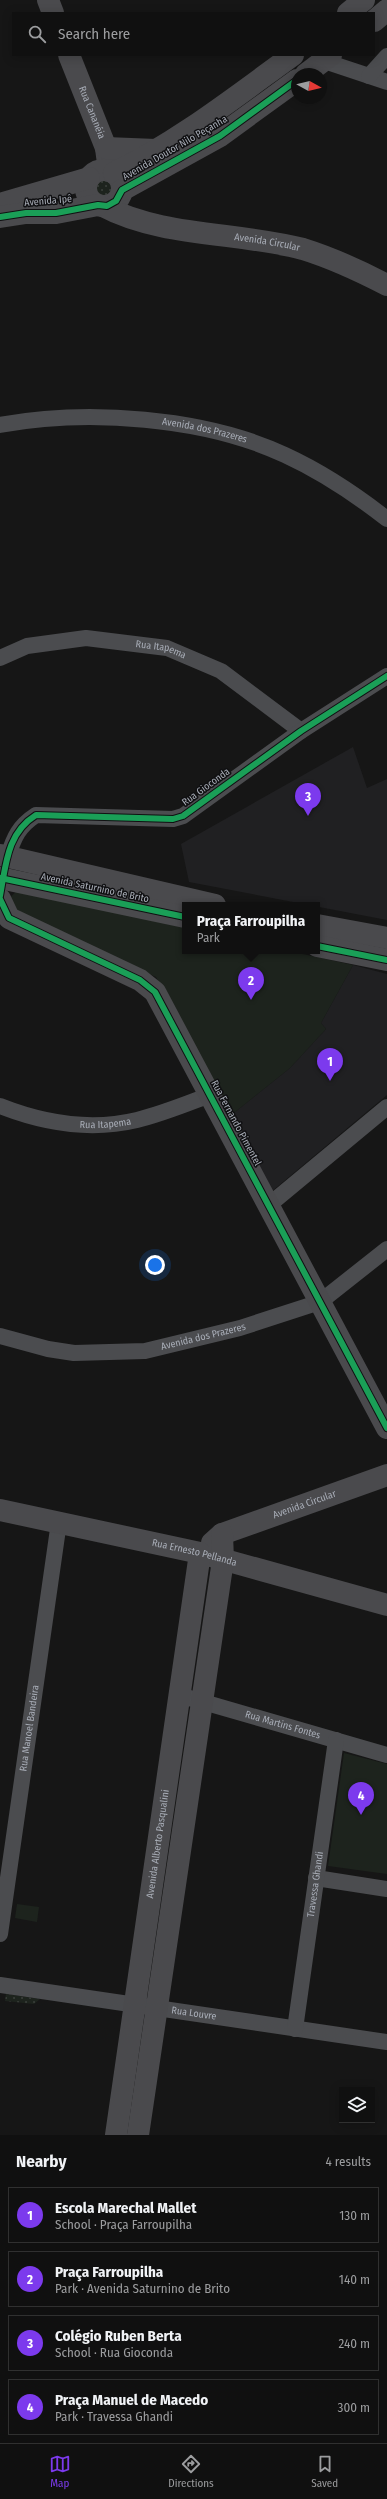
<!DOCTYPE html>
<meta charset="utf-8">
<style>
body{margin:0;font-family:"Fira Sans Condensed",sans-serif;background:#191919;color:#f1f3f6}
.controls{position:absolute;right:12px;bottom:12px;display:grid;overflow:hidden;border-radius:0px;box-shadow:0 2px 10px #0003}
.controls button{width:36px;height:36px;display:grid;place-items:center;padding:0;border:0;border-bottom:1px solid #303030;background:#101010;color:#f1f3f6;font:20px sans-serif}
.compass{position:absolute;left:291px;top:68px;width:36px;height:36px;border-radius:50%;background:#101010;box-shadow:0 2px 10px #0003;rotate:98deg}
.you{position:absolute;left:155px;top:1265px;width:14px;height:14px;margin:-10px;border:3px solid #fff;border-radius:50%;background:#1a73e8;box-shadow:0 0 0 6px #1a73e833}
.badge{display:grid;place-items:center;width:26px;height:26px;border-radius:50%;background:#7c3aed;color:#fff;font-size:13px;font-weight:700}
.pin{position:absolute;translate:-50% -33px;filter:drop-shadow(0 1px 2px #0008)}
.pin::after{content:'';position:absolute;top:21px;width:14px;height:12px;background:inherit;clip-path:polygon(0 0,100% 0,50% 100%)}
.popup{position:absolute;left:182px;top:902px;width:138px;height:52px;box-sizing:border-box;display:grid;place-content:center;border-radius:0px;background:#101010;filter:drop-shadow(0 1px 3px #0005);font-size:13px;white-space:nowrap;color:#9c9d9f}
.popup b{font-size:15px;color:#f1f3f6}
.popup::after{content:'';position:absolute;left:50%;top:100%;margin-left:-8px;border:8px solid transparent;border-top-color:#101010}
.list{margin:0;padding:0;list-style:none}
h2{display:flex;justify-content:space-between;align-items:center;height:52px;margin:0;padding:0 16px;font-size:17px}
h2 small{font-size:13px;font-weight:400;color:#9c9d9f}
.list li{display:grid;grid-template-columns:26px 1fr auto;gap:12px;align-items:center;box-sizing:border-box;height:56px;margin:0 8px 8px;padding:0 8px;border:1px solid #303030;border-radius:0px}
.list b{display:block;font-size:15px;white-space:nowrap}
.list p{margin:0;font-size:13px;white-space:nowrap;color:#9c9d9f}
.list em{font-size:13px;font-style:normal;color:#9c9d9f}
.icon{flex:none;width:22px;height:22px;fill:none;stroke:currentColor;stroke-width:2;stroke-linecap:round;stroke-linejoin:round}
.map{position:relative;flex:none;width:387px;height:2135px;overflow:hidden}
.search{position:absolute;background:#101010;box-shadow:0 2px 10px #0003;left:12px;right:12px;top:12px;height:44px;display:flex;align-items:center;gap:10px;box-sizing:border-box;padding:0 14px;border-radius:0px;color:#9c9d9f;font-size:15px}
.sheet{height:308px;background:#101010}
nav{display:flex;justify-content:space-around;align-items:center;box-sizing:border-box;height:56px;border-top:1px solid #303030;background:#101010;font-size:11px;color:#9c9d9f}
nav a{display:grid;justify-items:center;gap:2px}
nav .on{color:#7c3aed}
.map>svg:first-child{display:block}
.built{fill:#202022}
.grass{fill:url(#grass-dots)}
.park{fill:#1d231d}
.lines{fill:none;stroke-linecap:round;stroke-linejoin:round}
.street{stroke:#4b4c4f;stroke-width:16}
.secondary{stroke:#4a4a4d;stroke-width:22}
.cycleway-casing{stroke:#101012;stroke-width:8}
.cycleway{stroke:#1a9f57;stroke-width:6}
.labels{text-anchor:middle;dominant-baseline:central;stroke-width:3;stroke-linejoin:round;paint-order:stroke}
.street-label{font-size:10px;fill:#a8adb7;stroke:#101012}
</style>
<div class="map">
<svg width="387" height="2135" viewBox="0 0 387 2135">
<defs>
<pattern id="grass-dots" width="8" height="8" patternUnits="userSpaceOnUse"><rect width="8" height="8" fill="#1d231d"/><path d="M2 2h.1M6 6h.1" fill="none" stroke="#3b403c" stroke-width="1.8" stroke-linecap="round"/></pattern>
</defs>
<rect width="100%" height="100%" fill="#161616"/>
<!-- built -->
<g class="built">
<path d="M353,747L367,788L387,779V920L189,882L181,844Z"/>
<path d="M353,965L387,974V1095L271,1192L230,1116L290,1068L326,1029L321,1023Z"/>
</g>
<!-- grass -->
<g class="grass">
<circle cx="104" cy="188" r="8"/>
<path d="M6,1994L40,1999L34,2004L5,2001Z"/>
</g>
<!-- park -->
<g class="park">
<path d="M18,890L185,928V951H289L353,965L321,1023L326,1029L290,1068L230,1116L156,977L14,913L8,899Z"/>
<path d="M344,1753L387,1764V1874L328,1866Z"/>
<path d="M17,1904L39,1907L37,1922L15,1918Z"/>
</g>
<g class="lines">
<!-- street -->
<g class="street">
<path d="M324,61L387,82"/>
<path d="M369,76L387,56"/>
<path id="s1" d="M0,425C87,409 204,417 285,455C322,472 355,494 387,519"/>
<path id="s2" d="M0,658L27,646L86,638L167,648L221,671L301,731"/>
<path d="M8,856C14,837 19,826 36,815L173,819L183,816L301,731L387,676"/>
<path id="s3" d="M0,1106C43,1123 91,1131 137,1120C162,1114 186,1104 210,1095"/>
<path d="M269,1205L387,1107"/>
<path id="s4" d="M0,1336L48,1349L74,1353L145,1351L240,1328L320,1302L387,1249"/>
<path id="s5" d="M179,1695L387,1755"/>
<path d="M316,1878L387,1889"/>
<path id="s6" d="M0,1934L59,1522"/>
<path id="s7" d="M0,1985L387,2042"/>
<path id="s8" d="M295,2029L336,1740"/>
</g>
<!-- secondary -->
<g class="secondary">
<path d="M48,0L53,13"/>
<path d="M348,13L364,0"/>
<path d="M374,21L387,10"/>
<path id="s9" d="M69,55L106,148L109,171"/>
<path d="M306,74L331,55"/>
<path d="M106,148L156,150"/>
<circle cx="104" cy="188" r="18"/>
<path d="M114,173C178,142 235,97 293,55"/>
<path d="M122,190L220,136L297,80"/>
<path d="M0,204L89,178"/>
<path id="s10" d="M103,206C161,237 239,232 303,249C332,258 360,271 387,285"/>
<path d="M0,217L26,213H56L98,205"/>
<path d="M0,855L215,905"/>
<path d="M0,878L185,917"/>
<path d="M0,899L9,918L140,980L155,992L387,1428"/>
<path d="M317,925L387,938"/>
<path d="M317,946L387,960"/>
<path id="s11" d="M0,1510L200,1553L387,1605"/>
<path id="s12" d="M212,1543L222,1534L387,1475"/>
<path id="s13" d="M116,2135L200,1553"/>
<path d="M138,2135L223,1560L222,1534"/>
</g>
<defs>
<g id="cycleway">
<path d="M0,217L26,213H56L98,205L107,206L116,201L122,190L220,136L297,80"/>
<path d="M0,878L185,917"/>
<path d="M0,896C6,864 7,833 36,815L173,819L183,816L301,731L387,676"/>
<path d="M0,899L9,918L140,980L155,992L387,1428"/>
<path d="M317,946L387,960"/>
</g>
</defs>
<!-- cycleway casing -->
<use href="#cycleway" class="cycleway-casing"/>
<!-- cycleway -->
<use href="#cycleway" class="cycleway"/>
</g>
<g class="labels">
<!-- street labels -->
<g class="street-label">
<text stroke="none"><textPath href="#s9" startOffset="62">Rua Cananéia</textPath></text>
<text transform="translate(175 148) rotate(-30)">Avenida Doutor Nilo Peçanha</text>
<text transform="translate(48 201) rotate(-5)">Avenida Ipê</text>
<text stroke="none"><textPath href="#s10" startOffset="169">Avenida Circular</textPath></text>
<text stroke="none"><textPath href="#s1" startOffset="206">Avenida dos Prazeres</textPath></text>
<text stroke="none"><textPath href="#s2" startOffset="165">Rua Itapema</textPath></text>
<text transform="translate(206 787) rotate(-36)">Rua Gioconda</text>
<text transform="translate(95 888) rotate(12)">Avenida Saturnino de Brito</text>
<text stroke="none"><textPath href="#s3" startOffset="108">Rua Itapema</textPath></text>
<text transform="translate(236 1123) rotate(62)">Rua Fernando Pimentel</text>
<text stroke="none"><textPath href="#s4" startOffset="207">Avenida dos Prazeres</textPath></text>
<text stroke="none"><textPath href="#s12" startOffset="101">Avenida Circular</textPath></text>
<text stroke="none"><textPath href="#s11" startOffset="199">Rua Ernesto Pellanda</textPath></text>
<text stroke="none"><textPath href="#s5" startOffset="108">Rua Martins Fontes</textPath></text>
<text stroke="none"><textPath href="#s6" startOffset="208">Rua Manoel Bandeira</textPath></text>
<text stroke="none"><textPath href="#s13" startOffset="294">Avenida Alberto Pasqualini</textPath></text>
<text stroke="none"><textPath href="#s8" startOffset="146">Travessa Ghandi</textPath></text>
<text stroke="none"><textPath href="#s7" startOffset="196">Rua Louvre</textPath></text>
</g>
</g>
</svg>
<div class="controls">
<button><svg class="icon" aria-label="layers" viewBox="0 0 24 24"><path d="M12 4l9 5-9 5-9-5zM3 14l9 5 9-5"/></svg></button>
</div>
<svg class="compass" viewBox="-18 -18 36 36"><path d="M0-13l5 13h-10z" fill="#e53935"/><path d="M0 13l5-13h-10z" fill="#9c9d9f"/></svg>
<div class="you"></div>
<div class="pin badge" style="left:330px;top:1081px">1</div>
<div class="pin badge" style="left:251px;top:1000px">2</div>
<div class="popup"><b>Praça Farroupilha</b>Park</div>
<div class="pin badge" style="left:308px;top:816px">3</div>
<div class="pin badge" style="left:361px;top:1815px">4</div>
<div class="search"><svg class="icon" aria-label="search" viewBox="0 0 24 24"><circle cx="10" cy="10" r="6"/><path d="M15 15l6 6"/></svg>Search here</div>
</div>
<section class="sheet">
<h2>Nearby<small>4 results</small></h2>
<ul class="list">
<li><span class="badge">1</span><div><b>Escola Marechal Mallet</b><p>School · Praça Farroupilha</p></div><em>130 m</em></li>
<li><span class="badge">2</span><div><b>Praça Farroupilha</b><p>Park · Avenida Saturnino de Brito</p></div><em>140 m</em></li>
<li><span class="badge">3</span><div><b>Colégio Ruben Berta</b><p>School · Rua Gioconda</p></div><em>240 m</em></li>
<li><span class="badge">4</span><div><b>Praça Manuel de Macedo</b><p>Park · Travessa Ghandi</p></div><em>300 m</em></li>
</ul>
</section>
<nav>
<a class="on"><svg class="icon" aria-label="map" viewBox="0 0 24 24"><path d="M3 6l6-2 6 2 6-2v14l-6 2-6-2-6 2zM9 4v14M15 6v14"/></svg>Map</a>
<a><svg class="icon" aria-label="directions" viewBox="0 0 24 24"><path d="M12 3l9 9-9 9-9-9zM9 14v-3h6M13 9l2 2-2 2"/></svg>Directions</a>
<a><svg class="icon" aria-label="saved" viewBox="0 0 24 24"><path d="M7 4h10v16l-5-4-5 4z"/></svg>Saved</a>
</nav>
